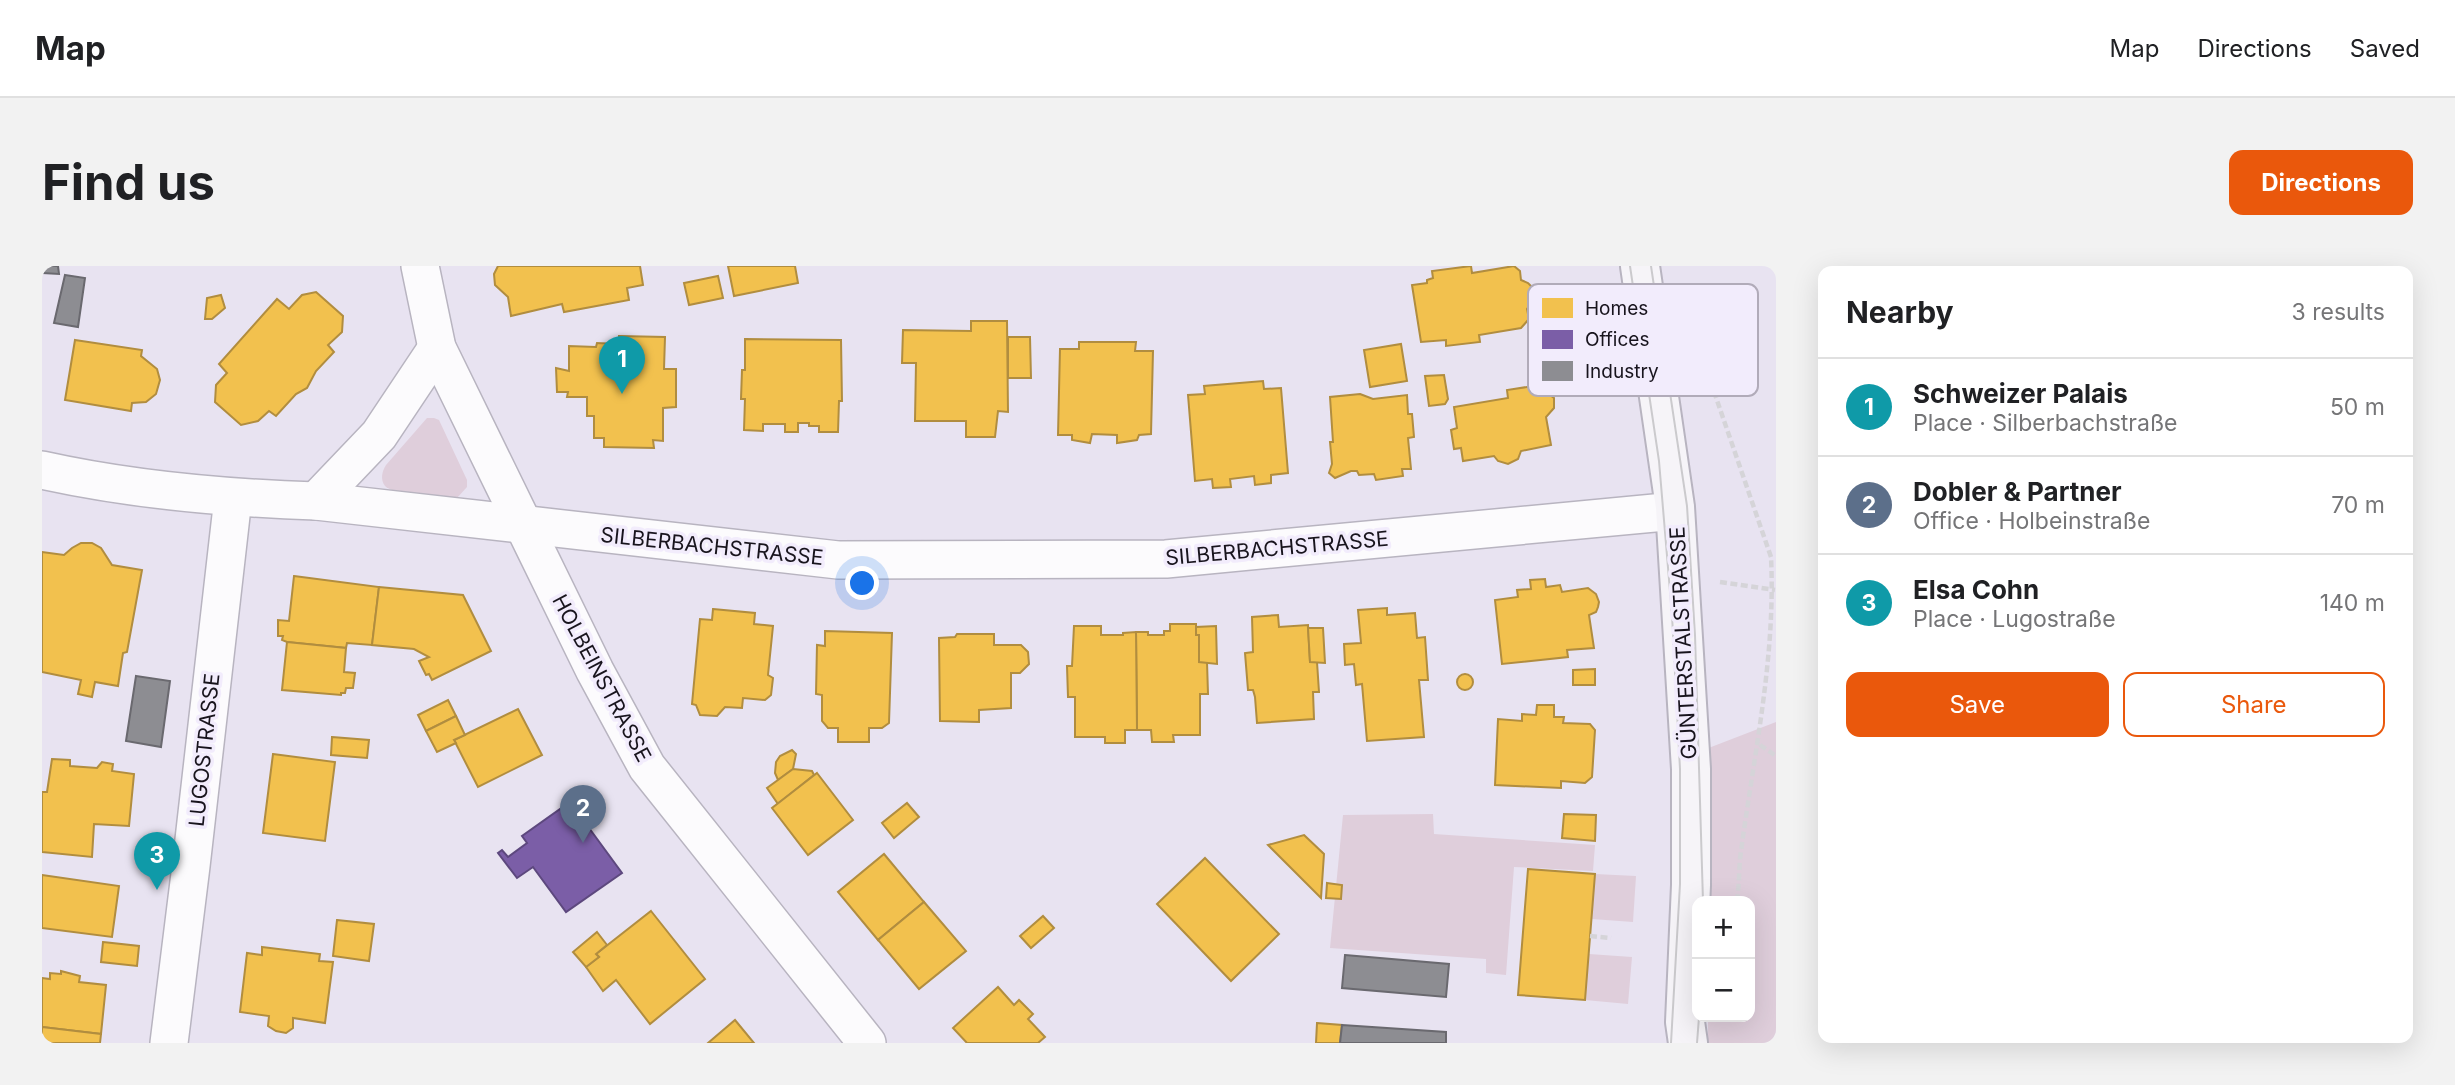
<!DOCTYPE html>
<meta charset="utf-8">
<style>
body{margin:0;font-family:Inter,sans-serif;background:#f2f2f2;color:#202124}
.controls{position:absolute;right:21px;bottom:21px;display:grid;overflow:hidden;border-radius:14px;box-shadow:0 7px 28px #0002}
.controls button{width:63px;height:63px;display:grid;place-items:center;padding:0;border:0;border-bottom:2px solid #e0e0e0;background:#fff;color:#202124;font:35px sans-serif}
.you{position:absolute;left:821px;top:318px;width:24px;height:24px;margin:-18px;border:5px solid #fff;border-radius:50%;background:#1a73e8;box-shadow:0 0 0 10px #1a73e833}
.badge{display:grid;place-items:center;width:46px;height:46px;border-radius:50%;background:#ea580c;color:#fff;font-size:23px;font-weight:700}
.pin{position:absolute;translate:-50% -58px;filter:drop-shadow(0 2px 4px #0008)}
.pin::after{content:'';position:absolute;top:37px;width:24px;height:21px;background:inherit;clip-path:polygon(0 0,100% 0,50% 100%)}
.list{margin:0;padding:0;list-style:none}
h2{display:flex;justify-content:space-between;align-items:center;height:91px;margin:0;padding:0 28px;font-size:30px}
h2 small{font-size:23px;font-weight:400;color:#757577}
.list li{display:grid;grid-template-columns:46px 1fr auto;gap:21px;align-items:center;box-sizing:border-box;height:98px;padding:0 28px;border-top:2px solid #e0e0e0}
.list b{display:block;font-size:26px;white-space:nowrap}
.list p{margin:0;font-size:23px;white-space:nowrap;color:#757577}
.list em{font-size:23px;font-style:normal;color:#757577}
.actions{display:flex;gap:14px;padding:21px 28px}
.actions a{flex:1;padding:16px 0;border:2px solid #ea580c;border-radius:14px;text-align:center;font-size:24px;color:#ea580c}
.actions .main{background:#ea580c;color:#fff}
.map{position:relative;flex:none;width:1734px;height:777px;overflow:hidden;border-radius:14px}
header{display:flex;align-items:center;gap:42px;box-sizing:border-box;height:98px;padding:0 35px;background:#fff;border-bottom:2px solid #e0e0e0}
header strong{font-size:33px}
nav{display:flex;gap:38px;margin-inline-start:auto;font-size:24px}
.intro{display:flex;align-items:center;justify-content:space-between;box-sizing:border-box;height:168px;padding:0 42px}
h1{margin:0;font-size:49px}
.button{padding:18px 32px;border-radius:14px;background:#ea580c;color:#fff;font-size:24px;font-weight:700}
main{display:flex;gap:42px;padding:0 42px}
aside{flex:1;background:#fff;border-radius:14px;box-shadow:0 7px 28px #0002}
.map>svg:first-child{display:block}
.green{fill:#dfcedb}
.homes{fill:#f2c14e;stroke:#b18d3f;stroke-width:2}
.offices{fill:#7b5ea7;stroke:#5d487e;stroke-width:2}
.industry{fill:#8d8d92;stroke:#6a696f;stroke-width:2}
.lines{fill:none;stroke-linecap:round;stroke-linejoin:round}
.minor-casing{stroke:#b8b4c0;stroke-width:40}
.secondary-casing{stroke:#b8b4c0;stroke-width:42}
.path{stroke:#d5d4d8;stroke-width:4.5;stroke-dasharray:7 3.5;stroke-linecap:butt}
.minor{stroke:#fcfbfd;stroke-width:37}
.secondary{stroke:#f6f4f8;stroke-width:38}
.tram{stroke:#cbcacd;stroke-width:2}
.labels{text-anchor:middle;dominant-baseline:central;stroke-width:7;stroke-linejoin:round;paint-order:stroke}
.street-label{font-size:21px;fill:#18141d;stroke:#f2ecfc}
.key{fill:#f2ecfc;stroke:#b1abb9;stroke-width:2}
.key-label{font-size:19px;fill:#18141d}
</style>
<header>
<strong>Map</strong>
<nav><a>Map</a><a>Directions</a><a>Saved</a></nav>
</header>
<div class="intro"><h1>Find us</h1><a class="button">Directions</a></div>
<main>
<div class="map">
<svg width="1734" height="777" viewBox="0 0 1734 777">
<rect width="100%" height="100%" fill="#e8e3f1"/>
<!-- green -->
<g class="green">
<path d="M385,152H392L397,154L425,214V221L415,232C403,233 351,229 343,220C338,214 340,205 344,199Z"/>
<path d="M1734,456V777H1666V751H1708V635H1665L1664,483Z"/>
<path d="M1391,548L1392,568L1553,579L1551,605L1472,601L1464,709L1444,707V693L1288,682L1301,549Z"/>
<path d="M1553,608L1594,610L1591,656L1550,653Z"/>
<path d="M1547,688L1590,691L1586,738L1543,734Z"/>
</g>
<!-- homes -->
<g class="homes">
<path d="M456,0H598L601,19L585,22L587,34L522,46L520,38L469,50L466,31L453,19L452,8Z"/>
<path d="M686,0H753L756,17L692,30Z"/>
<path d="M1429,0L1430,7L1472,0L1478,5L1479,14L1486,17L1491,22L1492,33L1485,43L1487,53L1479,62L1437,69L1438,76L1404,80V74L1379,76L1370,19L1385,17V14L1391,12L1390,5Z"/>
<path d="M676,10L681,32L647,39L642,17Z"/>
<path d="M274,26L301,50L300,66L286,79L292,86L274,105L265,122L254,128L234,150L227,145L216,155L199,159L173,136L174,119L185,107L177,98L235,33L247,43L260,29Z"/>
<path d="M179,29L183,42L170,53H163L165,32Z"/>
<path d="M929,55H965L966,146L956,145L953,171H924V155H873L874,97H860L861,64L929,65Z"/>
<path d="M577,70L623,71L622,103H634V141L621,142V175L611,174L612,182L562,181V172H552V150H545V131H525L526,126H515L514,102L527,105V80L554,81L555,77L577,78Z"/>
<path d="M966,71H988L989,112H966Z"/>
<path d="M703,73L799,74L800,135H797L796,166H777V160H767V157H756V166H743V158H721V165L702,164L703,133H699L700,104H703Z"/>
<path d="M33,74L100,84L99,90L115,103L118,114L114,128L104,136L90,137L89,145L23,134Z"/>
<path d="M1037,76H1094L1093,85H1111L1109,168L1097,169L1095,174L1075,177V169L1050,168L1048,177L1030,174V169H1016L1018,83H1037Z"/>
<path d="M1359,78L1365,115L1328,121L1322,84Z"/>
<path d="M1402,109L1406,133L1403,138L1387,140L1383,110Z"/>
<path d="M1221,115L1222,123L1239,122L1246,207L1229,209V217L1213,219L1212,210L1188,213L1189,221L1171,222L1170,213L1153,215L1146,129L1163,128L1162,120Z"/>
<path d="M1498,119L1500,128L1505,127L1512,132V142L1504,151L1509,179L1479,185L1476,193L1466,198L1456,195L1452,190L1421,195L1419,182L1412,183L1409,164L1415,162L1412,141L1466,132L1465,124Z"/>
<path d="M1318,128L1331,133L1365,129L1366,148H1370L1372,171L1366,172L1369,203H1360L1361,210L1334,214L1332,208L1317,209L1315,205H1309L1293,212L1287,207L1290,198L1288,176H1291L1288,131Z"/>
<path d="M39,277H50L59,282L70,299L100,304L85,386L81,387L76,420L53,416L50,431L36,428L39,414L0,406V286L22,289L30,282Z"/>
<path d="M252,310L337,321L330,379L305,377L304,382L245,376L240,374L241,370H236V354L247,355Z"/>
<path d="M1503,313L1504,321L1518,319L1520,326L1546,322L1554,328L1557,336L1556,341L1554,346L1547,349L1552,382L1525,384L1526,391L1460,398L1453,334L1476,331L1475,324L1489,323L1488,314Z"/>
<path d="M337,321L421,329L449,385L390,414L387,408L384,409L377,395L387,391L372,383L330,379Z"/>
<path d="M1345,342V349L1373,347L1375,372L1383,371L1386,414H1377L1382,471L1325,475L1320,418L1314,419L1312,398L1303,399L1302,378L1319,377L1316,344Z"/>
<path d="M671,343L713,347L712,358L731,360L726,409L731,412L729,429L723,434L701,432L700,442L683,441L675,450L658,449L654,439L650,438L658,353L670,354Z"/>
<path d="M1236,349L1237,361L1266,359L1268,396H1275L1277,426H1271L1272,453L1215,457L1213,431L1211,424H1206L1203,387L1211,386L1210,351Z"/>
<path d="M1128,358H1154V369H1157V396H1165L1166,428H1158V469H1131L1132,476H1110L1109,464H1095L1094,366H1106V369H1122V365H1128Z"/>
<path d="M1032,360H1059V369H1081V367L1094,366L1095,464H1083V477H1063V471H1033V431H1026L1025,400H1030Z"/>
<path d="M1174,360L1175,398L1157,396V369H1154V361Z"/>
<path d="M1266,362H1281L1283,397L1268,396Z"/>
<path d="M783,365L850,367L847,457L840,462H827V476H796V462H786L780,455V429L774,428L775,379L783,380Z"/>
<path d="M915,368H952V379H979L986,386L987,398L978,407H969V442L937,444V456L898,455L897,372L913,371Z"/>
<path d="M245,376L304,382L302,406L313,407L311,422H304L303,427H299V429L240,424Z"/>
<path d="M1553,403V419H1531V404Z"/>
<circle cx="1423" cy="416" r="8"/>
<path d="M406,434L414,450L384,465L376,449Z"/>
<path d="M1495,439H1512V451H1522L1521,457L1548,458L1553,464L1550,511L1543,517L1519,515V522L1453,519L1456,453L1480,455V448L1494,449Z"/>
<path d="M476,443L500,489L436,521L412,474Z"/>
<path d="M414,450L423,469L412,474L414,477L395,486L384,465Z"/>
<path d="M290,471L327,474L325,492L289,489Z"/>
<path d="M750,484L754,488L751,503L736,514L733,507L734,496L738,490Z"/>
<path d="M231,488L293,496L283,575L221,567Z"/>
<path d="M10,493L28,494V500L55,502L60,496L71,498L70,505L92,508L87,560L52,558L50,591L0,586V526H5Z"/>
<path d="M751,503L770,505L772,509L736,538L725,522Z"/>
<path d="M775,507L811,554L766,589L730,542Z"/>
<path d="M865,537L877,551L852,572L840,557Z"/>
<path d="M1522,548L1554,549L1553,575L1520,572Z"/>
<path d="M1262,569L1282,588L1279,632L1226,579Z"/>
<path d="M842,588L882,636L836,674L796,626Z"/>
<path d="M1163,592L1237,668L1189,715L1115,638Z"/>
<path d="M1486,603L1553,608L1543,734L1476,729Z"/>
<path d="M0,609L77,620L70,671L0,662Z"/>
<path d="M1285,617L1300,619L1299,633L1284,632Z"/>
<path d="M882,636L924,685L877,723L836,674Z"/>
<path d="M609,645L663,713L608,758L574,714L561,725L544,701L557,691L554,688Z"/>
<path d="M1001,650L1012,662L989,682L978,670Z"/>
<path d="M295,654L332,658L327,695L291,690Z"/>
<path d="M555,666L565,679L554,688L557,691L544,701L531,686Z"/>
<path d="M61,676L97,680L95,700L59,696Z"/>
<path d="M220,681L278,688L277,695L291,696L283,757L251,752V762L244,767L234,765L226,760L227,750L198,746L205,687L220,689Z"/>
<path d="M19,705L38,710L37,716L64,719L59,768L0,761V712L8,713V707L19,708Z"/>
<path d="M956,721L972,739L977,734L991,748L986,753L1003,771L996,777H925L911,762Z"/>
<path d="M693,754L712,777H666Z"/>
<path d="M1275,757L1300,759L1298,777H1274Z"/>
<path d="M0,761L59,768L58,777H0Z"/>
</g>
<!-- offices -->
<path class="offices" d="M528,536L580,607L524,646L491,601L475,612L456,587L460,584L466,591L485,577L480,570Z"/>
<!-- industry -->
<g class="industry">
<path d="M0,0H16L17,8L0,7Z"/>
<path d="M23,9L43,12L36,61L12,57Z"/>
<path d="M94,410L128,415L119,481L84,475Z"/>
<path d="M1303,689L1407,698L1404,731L1300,722Z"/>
<path d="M1300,759L1404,766V777H1298Z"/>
</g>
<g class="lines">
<defs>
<g id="minor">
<path d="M378,0L395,82L553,405L605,501L825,777"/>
<path d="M0,204C90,224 182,232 274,235L796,294L1124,293L1623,246L1633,241"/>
<path d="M274,235L337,169L395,82"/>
<path d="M127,777L149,600L191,232"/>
</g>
<path id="secondary" d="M1598,0L1633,241L1649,503V619L1643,756L1646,777"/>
</defs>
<!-- minor casing -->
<use href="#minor" class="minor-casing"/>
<!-- secondary casing -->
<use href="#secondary" class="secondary-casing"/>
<!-- path -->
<g class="path">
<path d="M1648,56L1729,291C1734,393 1711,492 1698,593C1697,607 1697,621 1695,635"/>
<path d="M1678,316L1733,324"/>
<path d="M1718,479L1734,490"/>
<path d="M1548,670L1569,672"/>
</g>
<!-- minor -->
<use href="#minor" class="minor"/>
<!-- secondary -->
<use href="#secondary" class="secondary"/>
<!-- tram -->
<g class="tram">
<path d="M1588,0L1617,195L1630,349L1638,503V618L1629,777"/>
<path d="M1609,0L1645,240L1653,369L1661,635"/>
<path d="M1655,777L1657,751"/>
</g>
</g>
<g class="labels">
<!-- street labels -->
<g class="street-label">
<text transform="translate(670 280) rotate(6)">SILBERBACHSTRASSE</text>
<text transform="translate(1235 282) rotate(-5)">SILBERBACHSTRASSE</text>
<text transform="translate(1641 377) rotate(-93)">GÜNTERSTALSTRASSE</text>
<text transform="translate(560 412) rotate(62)">HOLBEINSTRASSE</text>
<text transform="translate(162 484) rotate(-84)">LUGOSTRASSE</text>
</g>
</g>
<!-- legend -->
<rect x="1486" y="18" width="230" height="112" rx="10" class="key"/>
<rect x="1500" y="32" width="31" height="20" fill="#f2c14e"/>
<rect x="1500" y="64" width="31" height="19" fill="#7b5ea7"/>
<rect x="1500" y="95" width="31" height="20" fill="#8d8d92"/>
<g class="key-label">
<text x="1543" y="49">Homes</text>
<text x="1543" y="80">Offices</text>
<text x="1543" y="112">Industry</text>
</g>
</svg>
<div class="controls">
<button>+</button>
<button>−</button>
</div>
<div class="you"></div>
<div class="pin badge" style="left:580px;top:128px;background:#0f9aa8">1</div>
<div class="pin badge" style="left:541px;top:577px;background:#5c6f8a">2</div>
<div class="pin badge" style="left:115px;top:624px;background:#0f9aa8">3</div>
</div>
<aside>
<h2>Nearby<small>3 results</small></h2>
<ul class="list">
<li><span class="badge" style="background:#0f9aa8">1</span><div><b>Schweizer Palais</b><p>Place · Silberbachstraße</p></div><em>50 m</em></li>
<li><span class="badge" style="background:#5c6f8a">2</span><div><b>Dobler &amp; Partner</b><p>Office · Holbeinstraße</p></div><em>70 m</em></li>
<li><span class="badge" style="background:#0f9aa8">3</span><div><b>Elsa Cohn</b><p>Place · Lugostraße</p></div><em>140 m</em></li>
</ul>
<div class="actions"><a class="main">Save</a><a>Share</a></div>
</aside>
</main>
